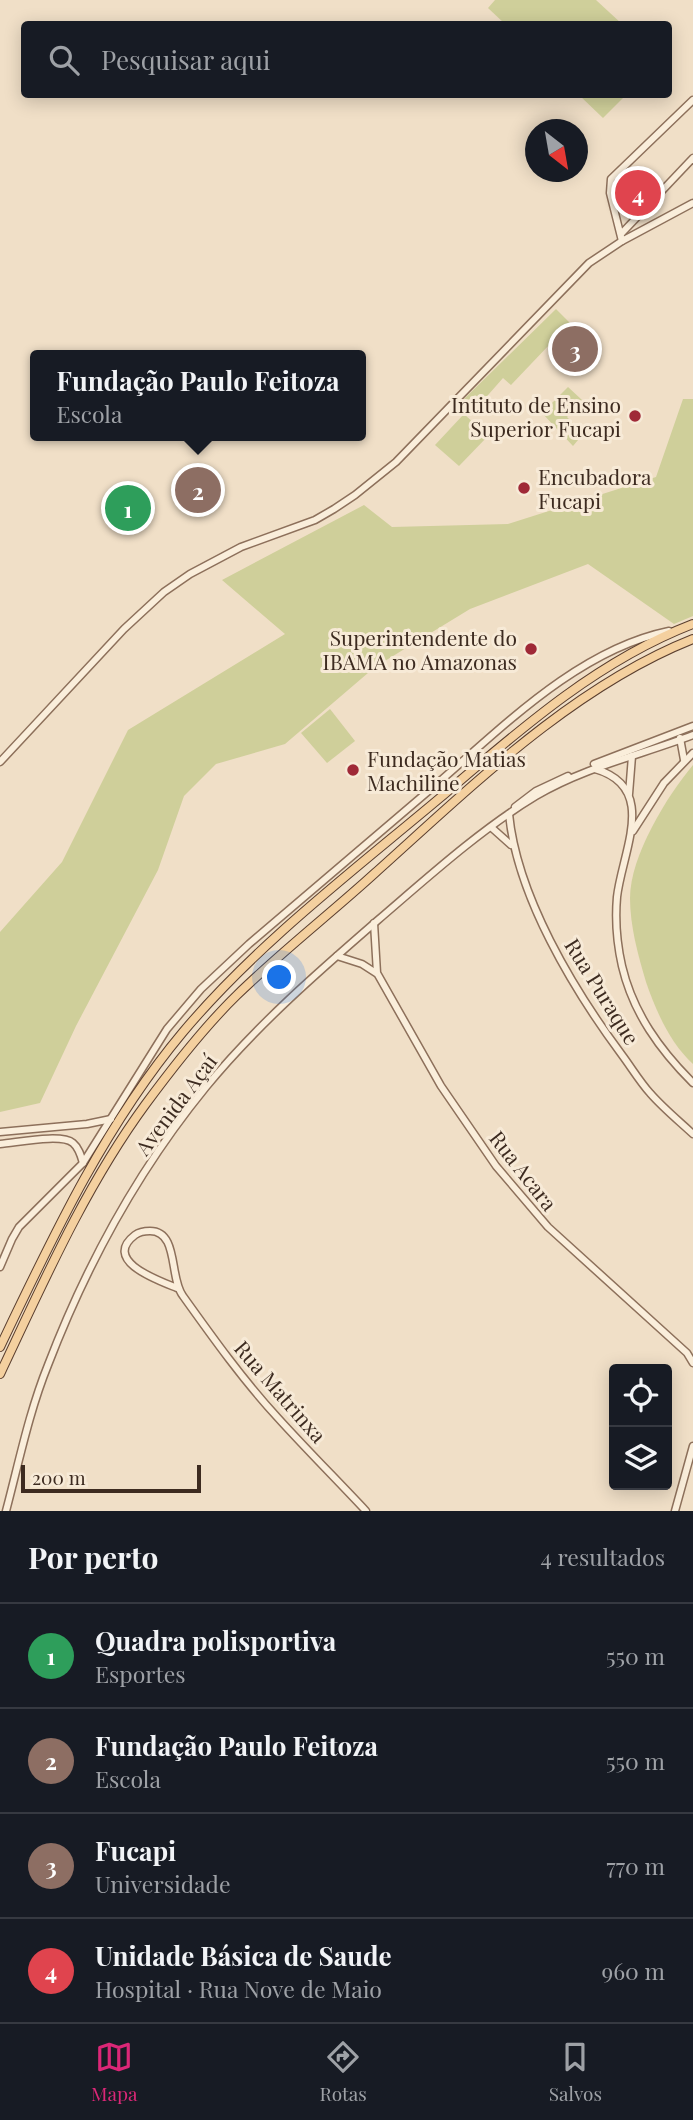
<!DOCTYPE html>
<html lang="pt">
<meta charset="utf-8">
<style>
body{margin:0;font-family:"Playfair Display",serif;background:#20242c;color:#f1f3f6}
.controls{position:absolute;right:21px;bottom:21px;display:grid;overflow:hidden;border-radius:7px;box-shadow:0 4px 18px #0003}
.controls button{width:63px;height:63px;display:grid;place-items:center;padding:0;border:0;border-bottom:2px solid #363941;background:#171b24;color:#f1f3f6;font:35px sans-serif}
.compass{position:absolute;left:525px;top:119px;width:63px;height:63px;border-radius:50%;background:#171b24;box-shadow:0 4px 18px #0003;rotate:149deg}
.scale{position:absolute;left:21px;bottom:18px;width:180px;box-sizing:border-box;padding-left:7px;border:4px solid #3d2b20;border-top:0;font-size:19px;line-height:24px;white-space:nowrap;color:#3d2b20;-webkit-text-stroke:5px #f7ead7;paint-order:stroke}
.you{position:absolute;left:280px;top:978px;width:24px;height:24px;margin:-18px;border:5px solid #fff;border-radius:50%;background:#1a73e8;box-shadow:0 0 0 10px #1a73e833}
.badge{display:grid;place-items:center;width:46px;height:46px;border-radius:50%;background:#db2777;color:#fff;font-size:23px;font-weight:700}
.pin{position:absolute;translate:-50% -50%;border:4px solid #fff;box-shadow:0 2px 7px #0006}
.popup{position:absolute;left:30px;top:350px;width:336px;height:91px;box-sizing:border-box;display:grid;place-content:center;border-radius:7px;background:#171b24;filter:drop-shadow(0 2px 5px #0005);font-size:23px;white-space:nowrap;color:#9ea1a6}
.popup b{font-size:26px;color:#f1f3f6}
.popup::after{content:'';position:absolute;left:50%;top:100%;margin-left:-14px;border:14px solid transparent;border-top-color:#171b24}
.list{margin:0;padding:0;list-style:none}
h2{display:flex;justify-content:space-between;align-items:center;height:91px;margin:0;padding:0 28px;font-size:30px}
h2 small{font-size:23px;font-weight:400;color:#9ea1a6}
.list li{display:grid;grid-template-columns:46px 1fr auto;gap:21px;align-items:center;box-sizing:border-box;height:105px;padding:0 28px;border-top:2px solid #363941}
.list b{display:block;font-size:26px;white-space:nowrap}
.list p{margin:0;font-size:23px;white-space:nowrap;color:#9ea1a6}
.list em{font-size:23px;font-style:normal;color:#9ea1a6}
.icon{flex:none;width:38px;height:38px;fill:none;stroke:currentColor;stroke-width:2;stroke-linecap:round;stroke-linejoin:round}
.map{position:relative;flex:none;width:693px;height:1511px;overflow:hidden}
.search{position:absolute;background:#171b24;box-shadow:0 4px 18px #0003;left:21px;right:21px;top:21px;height:77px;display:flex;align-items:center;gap:18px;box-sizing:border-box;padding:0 24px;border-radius:7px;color:#9ea1a6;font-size:26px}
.sheet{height:511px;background:#171b24}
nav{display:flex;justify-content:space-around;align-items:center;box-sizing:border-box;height:98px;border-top:2px solid #363941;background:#171b24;font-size:19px;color:#9ea1a6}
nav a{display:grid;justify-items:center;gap:4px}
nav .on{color:#db2777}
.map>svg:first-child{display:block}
.green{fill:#cfcf9a}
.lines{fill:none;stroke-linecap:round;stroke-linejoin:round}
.minor-casing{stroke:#8d705b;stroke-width:9}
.major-casing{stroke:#5b3f2f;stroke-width:10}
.minor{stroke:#faeedb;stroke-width:6}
.major{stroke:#f4d09f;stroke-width:8}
.poi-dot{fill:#9f2937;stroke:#f7ead7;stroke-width:2.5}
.labels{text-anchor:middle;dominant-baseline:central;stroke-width:6;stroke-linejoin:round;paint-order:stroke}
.poi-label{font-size:21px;fill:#3d2b20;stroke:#f7ead7;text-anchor:end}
.street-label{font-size:21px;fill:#3d2b20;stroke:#f7ead7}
</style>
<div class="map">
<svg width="693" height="1511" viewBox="0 0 693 1511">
<rect width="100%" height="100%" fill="#f0dfc7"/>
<!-- green -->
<g class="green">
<path d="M495,0H596L622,24H505L488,8Z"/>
<path d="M579,95H626L603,118Z"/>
<path d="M556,309L570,323L511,385L503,378L474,411L464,399Z"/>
<path d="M568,387L582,400L567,417L583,434L573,446L542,413Z"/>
<path d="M683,399H693V616L674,624L588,564L470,609L375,667L285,744L216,764L184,796L158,870L76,1026L40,1103L0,1112V932L62,862L128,730L285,634L222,580L364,505L392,527L508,524L656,477Z"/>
<path d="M464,414L488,436L459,466L435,445Z"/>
<path d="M330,709L355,741L327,763L301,733Z"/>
<path d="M693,765V1064C670,1043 656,1011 646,982C638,955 630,926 630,898C630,856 667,796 693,765Z"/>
</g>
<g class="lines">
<defs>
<g id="minor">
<path d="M621,234L693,158"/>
<path d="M622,241L610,193L611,179L693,100"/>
<path d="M680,738L684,760"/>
<path d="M0,762L124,629L164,592L190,574L241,547L315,520L334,509L355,495L396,462L589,263L622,241L693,203"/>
<path d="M594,764L693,726"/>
<path d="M595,769C659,787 622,852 617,897C615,920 617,944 622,966C633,1013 660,1050 693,1083"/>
<path d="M629,794L632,756"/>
<path d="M515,807L536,791L568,776"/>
<path d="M509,814C517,896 573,989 622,1055C631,1067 640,1082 650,1093C663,1108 679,1121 693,1134"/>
<path d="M492,828L511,845"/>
<path d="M633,831L664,783L693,753"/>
<path d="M374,923L377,973L441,1086L496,1166L548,1227L687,1353L693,1363"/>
<path d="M337,956L362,964L376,973"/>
<path d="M0,1132L87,1124L111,1119"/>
<path d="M0,1144C16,1143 61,1133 73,1143C79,1148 81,1156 83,1163"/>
<path d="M0,1267L12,1239L19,1227L83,1163L167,1029L201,989L249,944C310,892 371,840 432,788C501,729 577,650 669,631"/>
<path d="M177,1288C160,1281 101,1261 135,1235C139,1232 144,1231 150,1231C179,1231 169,1278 183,1296C213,1338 243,1380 278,1418C307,1450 337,1480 366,1511"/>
<path d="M6,1511C19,1462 29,1412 48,1365C86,1266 139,1169 206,1087C256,1026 318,972 378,920C427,878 481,829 536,796C585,767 641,755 693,735"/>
<path d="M675,1511L693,1446"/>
</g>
<g id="major">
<path d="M0,1347C52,1238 105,1125 183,1032C257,944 353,871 441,797C518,731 597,661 693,624"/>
<path d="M0,1374C43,1283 85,1187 145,1105C173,1067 203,1028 237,995C281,952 330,914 375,873C471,787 572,687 693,639"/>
</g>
</defs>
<!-- minor casing -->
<use href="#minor" class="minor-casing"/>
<!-- major casing -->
<use href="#major" class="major-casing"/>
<!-- minor -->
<use href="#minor" class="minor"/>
<!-- major -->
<use href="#major" class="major"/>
</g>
<!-- markers -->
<g class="poi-dot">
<circle cx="635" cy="416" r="7"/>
<circle cx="524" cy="488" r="7"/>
<circle cx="531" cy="649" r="7"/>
<circle cx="353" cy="770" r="7"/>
</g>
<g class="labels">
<!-- poi labels -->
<g class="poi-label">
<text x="621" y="404">Intituto de Ensino<tspan x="621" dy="24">Superior Fucapi</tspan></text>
<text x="538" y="476" text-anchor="start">Encubadora<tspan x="538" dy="24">Fucapi</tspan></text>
<text x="517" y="637">Superintendente do<tspan x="517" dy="24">IBAMA no Amazonas</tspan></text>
<text x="367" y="758" text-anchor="start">Fundação Matias<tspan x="367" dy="24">Machiline</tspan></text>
</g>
<!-- street labels -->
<g class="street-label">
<text transform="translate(603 991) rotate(58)">Rua Puraque</text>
<text transform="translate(175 1104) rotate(-53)">Avenida Açaí</text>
<text transform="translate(524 1170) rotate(52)">Rua Acara</text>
<text transform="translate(281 1391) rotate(49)">Rua Matrinxa</text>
</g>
</g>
</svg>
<div class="controls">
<button><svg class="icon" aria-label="locate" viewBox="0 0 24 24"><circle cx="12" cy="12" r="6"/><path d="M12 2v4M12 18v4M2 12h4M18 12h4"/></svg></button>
<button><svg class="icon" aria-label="layers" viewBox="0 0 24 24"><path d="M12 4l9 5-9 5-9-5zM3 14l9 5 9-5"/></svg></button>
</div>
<svg class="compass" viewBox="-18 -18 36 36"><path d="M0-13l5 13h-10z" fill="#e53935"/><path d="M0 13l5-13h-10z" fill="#9ea1a6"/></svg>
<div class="scale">200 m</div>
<div class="you"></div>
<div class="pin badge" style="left:128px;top:508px;background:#2e9e5b">1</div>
<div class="pin badge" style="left:198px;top:490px;background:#8d6e63">2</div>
<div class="popup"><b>Fundação Paulo Feitoza</b>Escola</div>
<div class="pin badge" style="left:575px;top:349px;background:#8d6e63">3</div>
<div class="pin badge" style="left:638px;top:193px;background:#e0444e">4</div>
<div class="search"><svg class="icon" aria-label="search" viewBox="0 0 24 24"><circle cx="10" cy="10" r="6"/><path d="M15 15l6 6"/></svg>Pesquisar aqui</div>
</div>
<section class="sheet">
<h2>Por perto<small>4 resultados</small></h2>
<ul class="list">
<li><span class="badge" style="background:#2e9e5b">1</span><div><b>Quadra polisportiva</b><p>Esportes</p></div><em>550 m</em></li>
<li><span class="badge" style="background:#8d6e63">2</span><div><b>Fundação Paulo Feitoza</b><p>Escola</p></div><em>550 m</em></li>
<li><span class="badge" style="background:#8d6e63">3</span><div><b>Fucapi</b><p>Universidade</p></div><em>770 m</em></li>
<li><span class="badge" style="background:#e0444e">4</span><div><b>Unidade Básica de Saude</b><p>Hospital · Rua Nove de Maio</p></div><em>960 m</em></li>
</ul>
</section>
<nav>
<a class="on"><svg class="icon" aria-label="map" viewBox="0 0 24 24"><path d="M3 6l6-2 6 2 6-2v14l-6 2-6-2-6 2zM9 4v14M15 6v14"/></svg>Mapa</a>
<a><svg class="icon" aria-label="directions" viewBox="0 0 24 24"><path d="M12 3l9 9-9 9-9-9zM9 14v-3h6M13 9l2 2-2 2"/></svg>Rotas</a>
<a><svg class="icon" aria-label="saved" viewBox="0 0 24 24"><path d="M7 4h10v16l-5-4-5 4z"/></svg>Salvos</a>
</nav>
